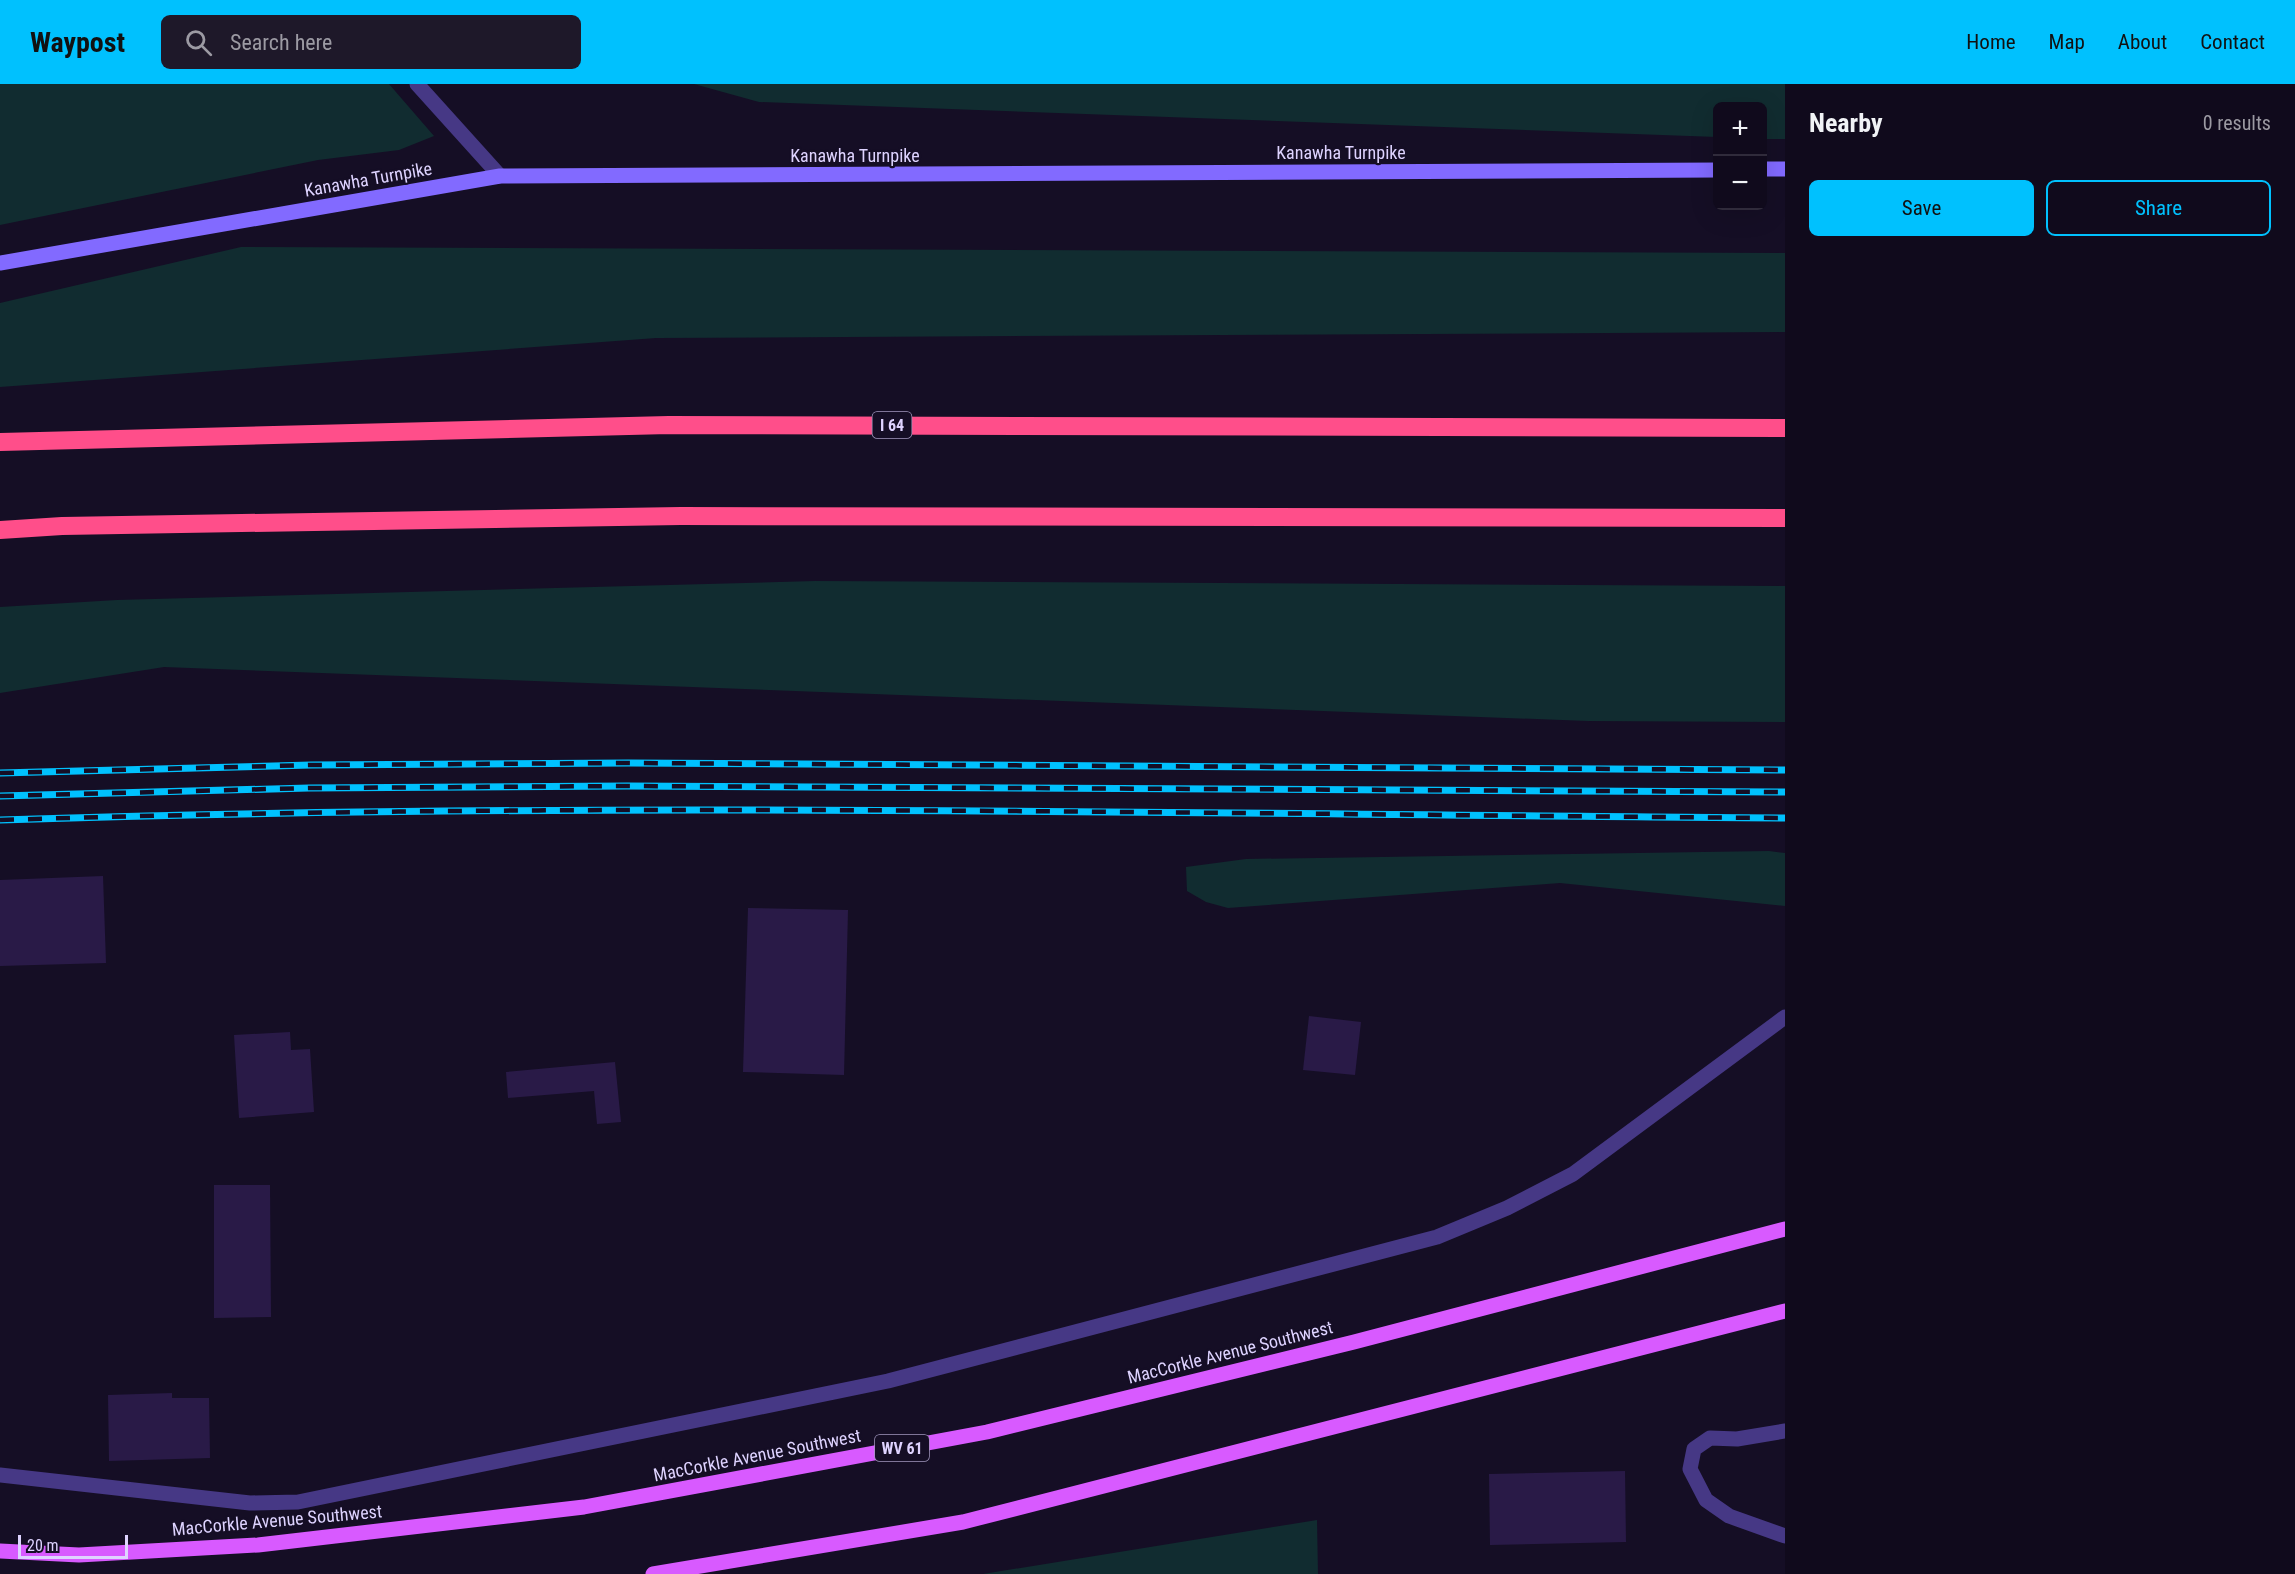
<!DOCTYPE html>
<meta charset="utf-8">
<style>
body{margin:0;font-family:"Roboto Condensed",sans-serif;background:#1e1829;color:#f1f3f6}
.controls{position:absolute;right:18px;top:18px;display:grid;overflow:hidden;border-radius:9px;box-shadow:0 6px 24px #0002}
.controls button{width:54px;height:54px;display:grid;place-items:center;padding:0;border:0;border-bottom:2px solid #302b3b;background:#100a1c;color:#f1f3f6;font:30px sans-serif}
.scale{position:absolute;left:18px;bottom:15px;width:110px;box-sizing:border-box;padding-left:6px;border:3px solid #ded3ff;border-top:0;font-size:16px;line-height:21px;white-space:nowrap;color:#ded3ff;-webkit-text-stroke:4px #150e25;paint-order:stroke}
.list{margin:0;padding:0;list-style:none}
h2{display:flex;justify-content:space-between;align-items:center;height:78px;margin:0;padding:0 24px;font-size:26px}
h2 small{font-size:20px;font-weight:400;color:#9c9aa3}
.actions{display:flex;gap:12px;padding:18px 24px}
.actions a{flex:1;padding:14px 0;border:2px solid #00c1fe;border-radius:9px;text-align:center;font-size:21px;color:#00c1fe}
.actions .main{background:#00c1fe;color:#111}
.icon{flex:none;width:33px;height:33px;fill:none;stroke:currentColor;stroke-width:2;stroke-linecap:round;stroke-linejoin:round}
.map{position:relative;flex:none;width:1785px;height:1490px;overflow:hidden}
header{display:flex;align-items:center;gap:36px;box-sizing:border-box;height:84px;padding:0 30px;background:#00c1fe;color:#111}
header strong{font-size:28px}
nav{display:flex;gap:33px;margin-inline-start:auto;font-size:21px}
.search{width:420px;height:54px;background:#1e1829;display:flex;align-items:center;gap:15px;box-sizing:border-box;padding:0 21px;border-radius:9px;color:#9c9aa3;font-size:22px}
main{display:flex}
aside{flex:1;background:#100a1c}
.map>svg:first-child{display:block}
.green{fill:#112c30}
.building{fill:#291a47}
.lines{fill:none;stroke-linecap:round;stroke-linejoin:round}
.service{stroke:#463885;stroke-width:15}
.minor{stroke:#463885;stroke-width:15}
.secondary{stroke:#826aff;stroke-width:15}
.primary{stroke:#d85aff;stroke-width:15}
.motorway{stroke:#ff4e8a;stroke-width:18}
.rail-casing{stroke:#00c1fe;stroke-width:7}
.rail{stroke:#150e25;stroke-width:4.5;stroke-dasharray:14;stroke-linecap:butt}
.labels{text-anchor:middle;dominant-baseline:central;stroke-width:4.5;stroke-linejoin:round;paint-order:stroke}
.shield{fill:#150e25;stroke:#a298be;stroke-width:1.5}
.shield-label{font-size:16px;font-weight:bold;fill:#ded3ff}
.street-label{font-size:18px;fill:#ded3ff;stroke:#150e25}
</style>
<header>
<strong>Waypost</strong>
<div class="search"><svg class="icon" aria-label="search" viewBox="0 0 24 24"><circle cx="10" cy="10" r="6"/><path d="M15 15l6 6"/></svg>Search here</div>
<nav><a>Home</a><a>Map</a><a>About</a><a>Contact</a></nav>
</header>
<main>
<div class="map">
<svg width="1785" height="1490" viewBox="0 0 1785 1490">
<rect width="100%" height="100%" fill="#150e25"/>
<!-- green -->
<g class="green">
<path d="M0,0H389L434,52L399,66L318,76L0,141Z"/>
<path d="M694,0H1785V55H1763L1762,22H1718L1717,53L759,18Z"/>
<path d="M241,163L1785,169V248L656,254L0,303V219Z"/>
<path d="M815,497L1785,502V638L1588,637L164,583L0,609V523L117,516Z"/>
<path d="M1769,767L1785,769V822L1560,799L1228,824L1206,818L1187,807L1186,783L1246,775Z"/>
<path d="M1317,1436L1318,1490H983Z"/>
</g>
<!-- building -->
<g class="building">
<path d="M103,792L106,879L0,882V796Z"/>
<path d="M748,824L848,826L844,991L743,988Z"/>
<path d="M1309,932L1361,938L1355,991L1303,986Z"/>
<path d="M290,948L291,966L310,965L314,1028L239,1034L234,951Z"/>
<path d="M615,978L621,1038L597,1040L594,1007L508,1014L506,988Z"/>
<path d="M214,1101H270L271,1233L214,1234Z"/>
<path d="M172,1309V1314H209L210,1374L109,1377L108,1311Z"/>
<path d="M1625,1387L1626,1458L1490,1461L1489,1390Z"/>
</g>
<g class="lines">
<!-- service -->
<g class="service">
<path d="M1785,1347L1737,1355L1710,1354L1694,1365L1690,1385L1706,1416L1729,1432L1785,1452"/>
<path d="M0,1391L250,1419L298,1418L888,1297L1437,1153L1507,1124L1573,1090L1785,933"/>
</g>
<!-- minor -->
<path class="minor" d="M417,0L500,92"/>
<!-- secondary -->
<g class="secondary">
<path d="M1762,85H1785"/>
<path d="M0,179L500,92L1718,86"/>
</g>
<!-- primary -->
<g class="primary">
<path d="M0,1467L79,1471L258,1461L584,1423L987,1348L1354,1258L1785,1145"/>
<path d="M653,1490L963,1438L1785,1227"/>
</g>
<!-- motorway -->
<g class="motorway">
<path d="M0,358L669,341L1785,344"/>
<path d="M0,446L62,442L681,432L1785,434"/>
</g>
<defs>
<g id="rail">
<path d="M0,689L311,681L628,679L1785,686"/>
<path d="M0,712L309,704L627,702L1785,708"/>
<path d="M0,736C595,717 1190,730 1785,734"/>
</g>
</defs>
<!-- rail casing -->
<use href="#rail" class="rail-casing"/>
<!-- rail -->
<use href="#rail" class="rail"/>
</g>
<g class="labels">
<!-- shield labels -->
<g class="shield">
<rect x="872.5" y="328" width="39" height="26" rx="4.5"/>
<rect x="875" y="1351" width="54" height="26" rx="4.5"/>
</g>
<g class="shield-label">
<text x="892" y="341">I 64</text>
<text x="902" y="1364">WV 61</text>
</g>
<!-- street labels -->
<g class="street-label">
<text x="1341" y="68">Kanawha Turnpike</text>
<text x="855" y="71">Kanawha Turnpike</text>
<text transform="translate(368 95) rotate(-10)">Kanawha Turnpike</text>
<text transform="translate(1230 1268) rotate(-14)">MacCorkle Avenue Southwest</text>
<text transform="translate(757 1371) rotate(-11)">MacCorkle Avenue Southwest</text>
<text transform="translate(277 1436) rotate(-5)">MacCorkle Avenue Southwest</text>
</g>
</g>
</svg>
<div class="controls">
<button>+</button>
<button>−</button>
</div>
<div class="scale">20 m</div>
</div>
<aside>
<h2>Nearby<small>0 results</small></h2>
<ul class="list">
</ul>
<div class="actions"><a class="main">Save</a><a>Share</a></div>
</aside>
</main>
